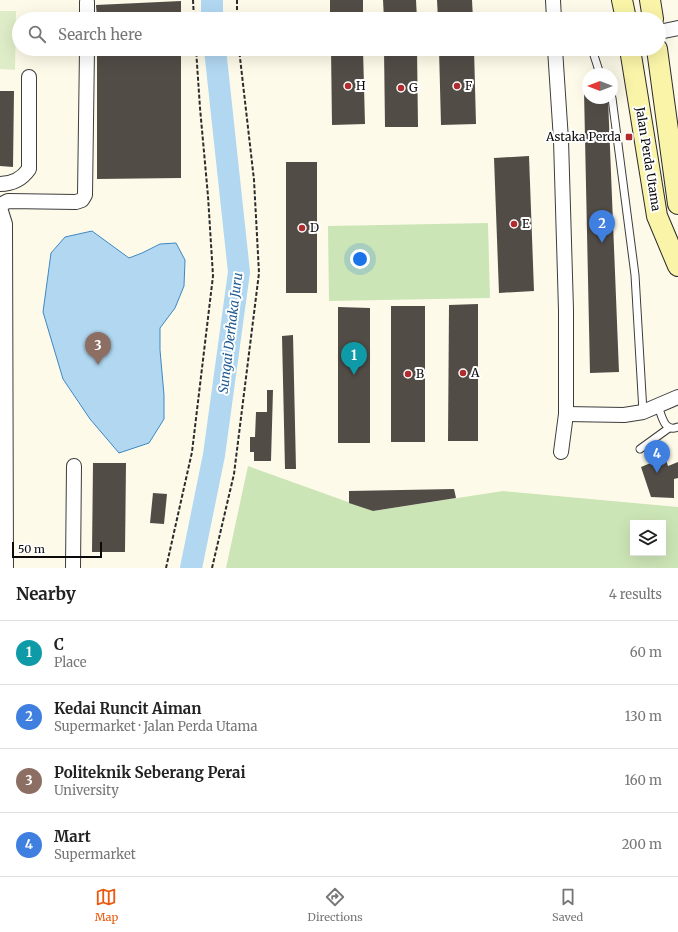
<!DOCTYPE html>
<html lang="en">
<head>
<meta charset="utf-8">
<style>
  body { margin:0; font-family:Merriweather,serif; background:#f2f2f2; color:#222 }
  .controls { position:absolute; right:12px; bottom:12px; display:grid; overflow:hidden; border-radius:0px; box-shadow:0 4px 16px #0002 }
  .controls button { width:36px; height:36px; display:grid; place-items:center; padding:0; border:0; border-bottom:1px solid #e0e0e0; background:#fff; color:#222; font:20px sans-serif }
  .compass { position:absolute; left:582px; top:68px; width:36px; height:36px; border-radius:50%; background:#fff; box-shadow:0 4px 16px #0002; rotate:270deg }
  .scale { position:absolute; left:12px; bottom:10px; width:90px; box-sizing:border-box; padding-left:4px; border:2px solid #0a0a0a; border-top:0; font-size:11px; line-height:14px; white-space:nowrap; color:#0a0a0a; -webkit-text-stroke:3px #fff; paint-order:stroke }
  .you { position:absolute; left:360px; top:259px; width:14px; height:14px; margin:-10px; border:3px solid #fff; border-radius:50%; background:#1a73e8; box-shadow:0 0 0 6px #1a73e833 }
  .badge { display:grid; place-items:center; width:26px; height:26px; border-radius:50%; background:#ea580c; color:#fff; font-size:13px; font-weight:700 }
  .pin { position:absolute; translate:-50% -33px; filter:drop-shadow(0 1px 2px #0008) }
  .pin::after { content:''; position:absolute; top:21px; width:14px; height:12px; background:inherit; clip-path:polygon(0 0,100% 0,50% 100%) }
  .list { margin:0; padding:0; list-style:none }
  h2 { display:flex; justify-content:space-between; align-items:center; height:52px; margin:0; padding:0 16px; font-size:17px }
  h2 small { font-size:13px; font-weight:400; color:#767676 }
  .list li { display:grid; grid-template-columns:26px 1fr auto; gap:12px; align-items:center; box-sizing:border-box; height:64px; padding:0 16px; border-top:1px solid #e0e0e0 }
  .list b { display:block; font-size:15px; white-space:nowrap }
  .list p { margin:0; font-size:13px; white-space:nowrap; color:#767676 }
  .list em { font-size:13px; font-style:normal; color:#767676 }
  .icon { flex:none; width:22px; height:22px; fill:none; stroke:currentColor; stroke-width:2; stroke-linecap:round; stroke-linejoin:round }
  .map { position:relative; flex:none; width:678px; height:568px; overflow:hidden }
  .search { position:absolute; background:#fff; box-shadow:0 4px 16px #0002; left:12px; right:12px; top:12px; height:44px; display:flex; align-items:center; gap:10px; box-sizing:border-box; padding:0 14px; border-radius:22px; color:#767676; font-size:15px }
  .sheet { height:308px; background:#fff }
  nav { display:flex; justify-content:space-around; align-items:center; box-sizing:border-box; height:56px; border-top:1px solid #e0e0e0; background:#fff; font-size:11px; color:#767676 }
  nav a { display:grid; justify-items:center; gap:2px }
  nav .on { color:#ea580c }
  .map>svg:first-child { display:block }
  .green { fill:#cce5b6; fill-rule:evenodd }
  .pitch { fill:#deedc7 }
  .water { fill:#b1d7f1; stroke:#3d89c3 }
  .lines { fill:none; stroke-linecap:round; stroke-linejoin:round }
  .river { stroke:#b1d7f1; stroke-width:22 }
  .building { fill:#524c47 }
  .lane-casing { stroke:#3d3d3d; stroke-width:9 }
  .street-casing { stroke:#3d3d3d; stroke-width:16 }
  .secondary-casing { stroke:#2c2c2c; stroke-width:22 }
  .path { stroke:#2c2c2c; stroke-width:2; stroke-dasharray:4 2; stroke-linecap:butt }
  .lane { stroke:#fff; stroke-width:7 }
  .street { stroke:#fff; stroke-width:14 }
  .secondary { stroke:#faf4a8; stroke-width:20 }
  .poi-dot { fill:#b02c2e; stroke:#fff; stroke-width:1.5 }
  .labels { text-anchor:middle; stroke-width:4; stroke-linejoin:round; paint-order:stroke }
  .poi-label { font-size:12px; fill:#0a0a0a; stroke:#fff; text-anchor:start }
  .street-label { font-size:12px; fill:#0a0a0a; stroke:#fff }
  .water-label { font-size:13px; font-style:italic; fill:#1d5b92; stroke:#fff }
</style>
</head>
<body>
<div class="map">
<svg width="678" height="568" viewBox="0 0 678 568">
  <rect width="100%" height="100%" fill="#fefae9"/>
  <g class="green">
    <path d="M488 223 490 298 329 301 328 226Z"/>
    <path d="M248 466 373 511 503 491 678 507V568H226ZM633 523H663V553H633Z"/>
  </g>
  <path class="pitch" d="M0 11H16L15 70 0 69Z"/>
  <path class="water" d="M92 231 129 258 142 253 160 244 176 243 185 260 184 286 175 308 160 328V350L164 395V419L149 443 119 453 90 419 63 379 43 312 51 253 65 237Z"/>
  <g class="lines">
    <g class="river">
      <path d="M212 0V19"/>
      <path d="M191 568 214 455 239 272 215 49"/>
    </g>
  </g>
  <g class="building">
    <rect x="330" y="0" width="33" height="19"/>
    <path d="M383 0H416L417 19H384Z"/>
    <path d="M437 0H472L473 19H438Z"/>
    <path d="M181 1V19H97L96 5Z"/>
    <path d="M97 49H181V178L97 179Z"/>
    <path d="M331 49H363L365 124 332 125Z"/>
    <path d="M384 49H417L418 127H385Z"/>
    <path d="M439 49H474L476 124 441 125Z"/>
    <path d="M0 91H14L13 167 0 166Z"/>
    <path d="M584 91H588V98H608L619 372 590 373Z"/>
    <path d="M529 156 534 291 499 293 494 158Z"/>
    <rect x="286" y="162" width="31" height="131"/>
    <path d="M478 304V441H448L449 305Z"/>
    <rect x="391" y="306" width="34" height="136"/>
    <path d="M338 307 370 308V443H338Z"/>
    <path d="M293 335 296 469H285L282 336Z"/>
    <path d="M267 390H273L271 461H254V452H250V437H255L256 412H267Z"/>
    <path d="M665 457 668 466 678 462V478L674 479V498L651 497 641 467Z"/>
    <path d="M93 463H126L125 552H92Z"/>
    <path d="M454 489 456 498 373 511 349 503V491Z"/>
    <path d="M153 493 167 494 164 524 150 523Z"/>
  </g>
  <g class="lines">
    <g class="lane-casing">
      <g id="lane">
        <path d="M592 49 600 74"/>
        <path d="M612 98 635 275 643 412"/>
        <path d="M658 406C662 416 664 433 678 427"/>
        <path d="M640 449 669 428"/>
      </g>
    </g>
    <g class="street-casing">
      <g id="street">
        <path d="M553 0 554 19"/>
        <path d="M87 19V2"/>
        <path d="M659 32 678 28"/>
        <path d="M555 49 561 140 566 310V414L561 452"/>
        <path d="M0 184C13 184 22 179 29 169V77"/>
        <path d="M0 205 8 201 76 202 82 200 85 195 87 49"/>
        <path d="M0 208 5 224 6 568"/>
        <path d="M566 414 624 415 643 412 678 397"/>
        <path d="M73 568 74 466"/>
      </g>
    </g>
    <g class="secondary-casing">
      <g id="secondary">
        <path d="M622 0 626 19"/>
        <path d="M650 0 653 19"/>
        <path d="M630 49 657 216 678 266"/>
        <path d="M657 49 678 204"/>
      </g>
    </g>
    <g class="path">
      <path d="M193 0 194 19"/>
      <path d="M237 0V19"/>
      <path d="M166 568 192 452 213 276 208 196 200 108 196 49"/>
      <path d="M212 568 234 474 259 273 254 180 239 49"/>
    </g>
    <use href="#lane" class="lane"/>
    <use href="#street" class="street"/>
    <use href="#secondary" class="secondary"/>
  </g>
  <g class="poi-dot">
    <circle cx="348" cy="86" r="4"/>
    <circle cx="457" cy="86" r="4"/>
    <circle cx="401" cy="88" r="4"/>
    <rect x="625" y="133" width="8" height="8" rx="2"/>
    <circle cx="514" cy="224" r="4"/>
    <circle cx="302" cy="228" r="4"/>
    <circle cx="463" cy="373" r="4"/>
    <circle cx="408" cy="374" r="4"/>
  </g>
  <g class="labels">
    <g class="poi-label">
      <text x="356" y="90">H</text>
      <text x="465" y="90">F</text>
      <text x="409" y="92">G</text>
      <text x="621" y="141" text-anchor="end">Astaka Perda</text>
      <text x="522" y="228">E</text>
      <text x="310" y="232">D</text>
      <text x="471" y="377">A</text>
      <text x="416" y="378">B</text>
    </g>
    <g class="street-label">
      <text transform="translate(648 159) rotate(81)" y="4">Jalan Perda Utama</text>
    </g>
    <g class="water-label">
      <text transform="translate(230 333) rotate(-83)" y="5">Sungai Derhaka Juru</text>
    </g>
  </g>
</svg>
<div class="controls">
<button><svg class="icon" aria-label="layers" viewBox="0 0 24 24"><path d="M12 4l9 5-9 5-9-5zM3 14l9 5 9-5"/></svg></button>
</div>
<svg class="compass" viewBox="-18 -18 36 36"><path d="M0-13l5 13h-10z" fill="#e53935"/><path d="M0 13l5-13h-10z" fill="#767676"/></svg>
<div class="scale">50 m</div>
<div class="you"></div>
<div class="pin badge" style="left:354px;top:375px;background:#0f9aa8">1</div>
<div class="pin badge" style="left:602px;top:243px;background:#3f7fe0">2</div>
<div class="pin badge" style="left:98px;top:365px;background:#8d6e63">3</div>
<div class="pin badge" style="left:657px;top:473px;background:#3f7fe0">4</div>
<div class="search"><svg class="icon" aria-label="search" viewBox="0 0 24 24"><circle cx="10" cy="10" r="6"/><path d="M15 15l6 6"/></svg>Search here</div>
</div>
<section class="sheet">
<h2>Nearby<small>4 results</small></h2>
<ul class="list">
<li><span class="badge" style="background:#0f9aa8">1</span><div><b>C</b><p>Place</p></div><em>60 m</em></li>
<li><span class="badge" style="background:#3f7fe0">2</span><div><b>Kedai Runcit Aiman</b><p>Supermarket · Jalan Perda Utama</p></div><em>130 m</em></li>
<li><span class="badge" style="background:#8d6e63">3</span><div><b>Politeknik Seberang Perai</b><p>University</p></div><em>160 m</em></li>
<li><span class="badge" style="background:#3f7fe0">4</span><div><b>Mart</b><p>Supermarket</p></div><em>200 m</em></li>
</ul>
</section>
<nav>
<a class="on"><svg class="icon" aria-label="map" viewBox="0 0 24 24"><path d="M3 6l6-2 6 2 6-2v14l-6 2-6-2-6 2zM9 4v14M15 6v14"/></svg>Map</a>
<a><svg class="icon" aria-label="directions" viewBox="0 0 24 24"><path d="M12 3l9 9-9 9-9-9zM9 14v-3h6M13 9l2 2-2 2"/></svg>Directions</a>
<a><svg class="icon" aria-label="saved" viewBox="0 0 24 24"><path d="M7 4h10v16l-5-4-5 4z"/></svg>Saved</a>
</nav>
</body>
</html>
